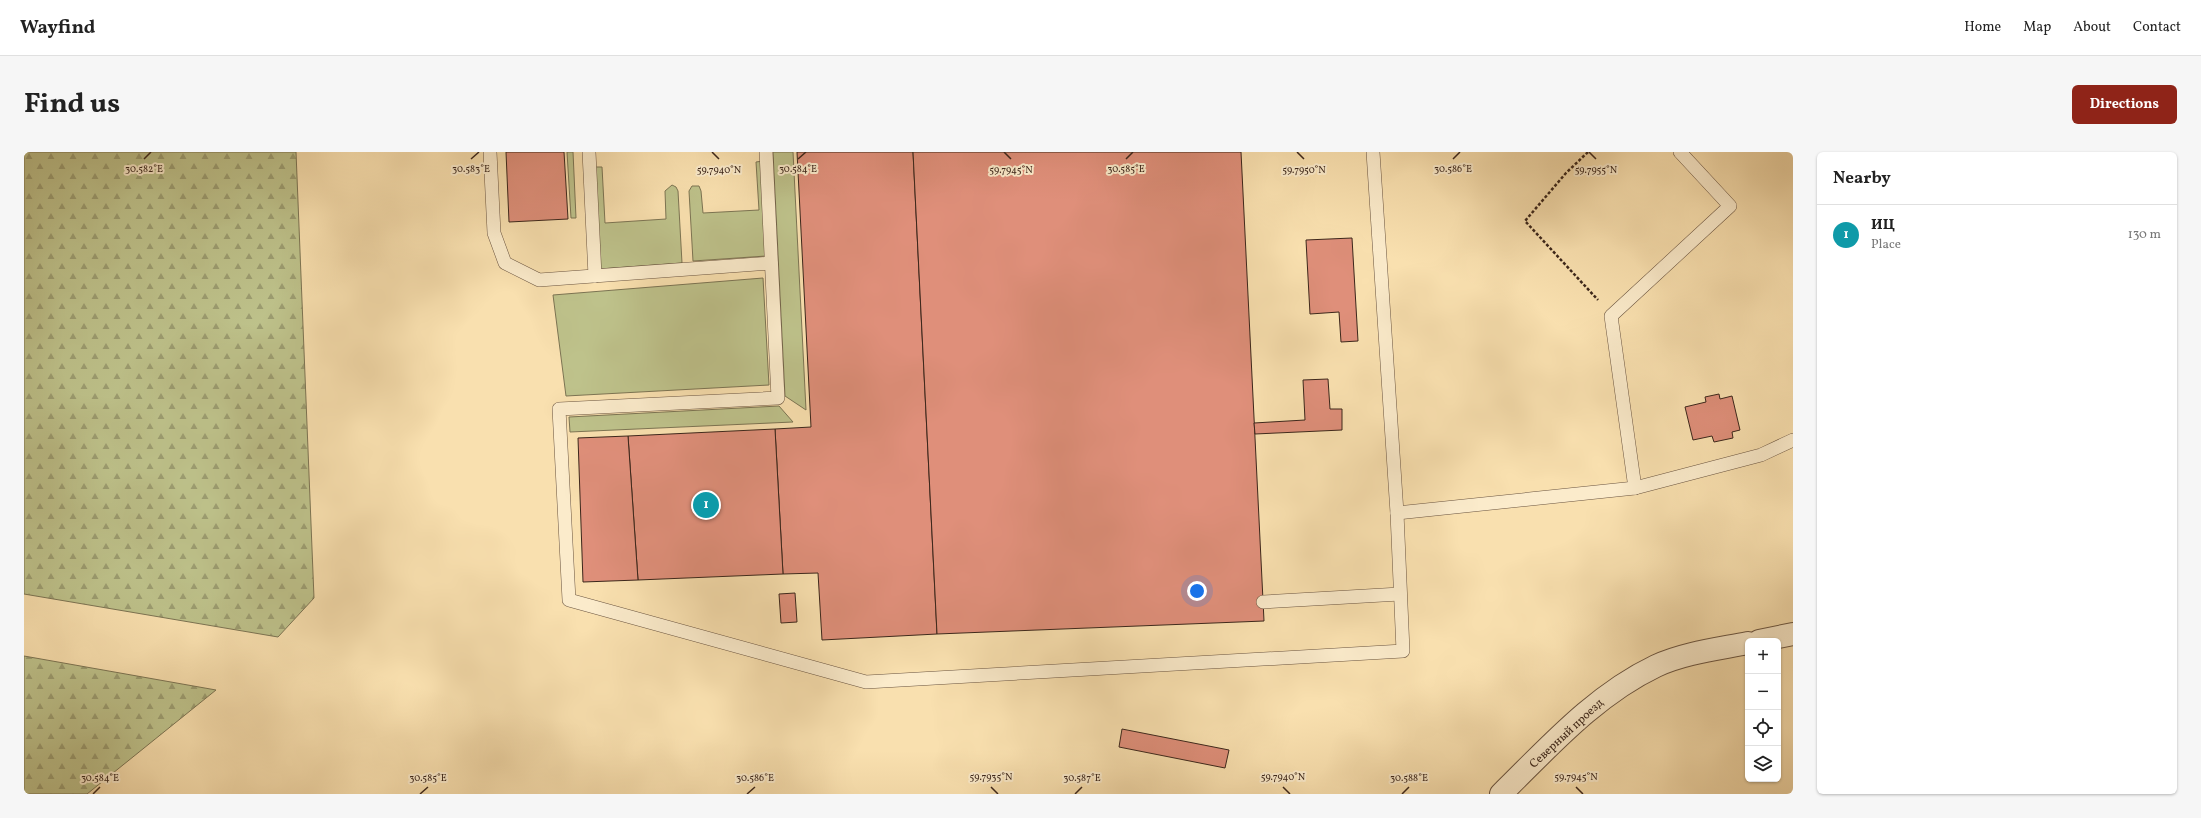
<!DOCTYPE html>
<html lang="en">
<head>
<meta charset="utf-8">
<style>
  body { margin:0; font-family:Vollkorn,serif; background:#f6f6f6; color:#222 }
  .controls { position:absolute; right:12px; bottom:12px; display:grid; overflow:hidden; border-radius:6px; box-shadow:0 1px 3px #0004 }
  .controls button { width:36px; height:36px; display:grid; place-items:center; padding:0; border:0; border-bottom:1px solid #e0e0e0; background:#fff; color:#222; font:20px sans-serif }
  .you { position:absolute; left:1173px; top:439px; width:14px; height:14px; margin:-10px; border:3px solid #fff; border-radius:50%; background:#1a73e8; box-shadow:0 0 0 6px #1a73e833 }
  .badge { display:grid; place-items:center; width:26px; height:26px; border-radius:50%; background:#8f2418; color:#fff; font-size:13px; font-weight:700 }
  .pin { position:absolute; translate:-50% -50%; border:2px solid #fff; box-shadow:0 1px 4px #0006 }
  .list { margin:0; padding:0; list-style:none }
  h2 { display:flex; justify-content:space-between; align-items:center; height:52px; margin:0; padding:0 16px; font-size:17px }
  h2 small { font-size:13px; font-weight:400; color:#767676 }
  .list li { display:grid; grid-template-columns:26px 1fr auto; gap:12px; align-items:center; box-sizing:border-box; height:60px; padding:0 16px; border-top:1px solid #e0e0e0 }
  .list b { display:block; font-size:15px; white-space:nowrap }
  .list p { margin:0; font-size:13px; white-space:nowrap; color:#767676 }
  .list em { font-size:13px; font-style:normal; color:#767676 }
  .icon { flex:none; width:22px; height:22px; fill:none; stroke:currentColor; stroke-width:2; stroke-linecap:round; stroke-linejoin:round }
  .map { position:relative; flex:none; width:1769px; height:642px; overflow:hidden; border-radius:6px }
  header { display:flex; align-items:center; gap:24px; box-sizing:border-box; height:56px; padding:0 20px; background:#fff; border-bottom:1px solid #e0e0e0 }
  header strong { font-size:19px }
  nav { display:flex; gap:22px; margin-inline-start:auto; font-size:14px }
  .intro { display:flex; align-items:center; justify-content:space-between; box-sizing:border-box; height:96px; padding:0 24px }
  h1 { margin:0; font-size:28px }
  .button { padding:10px 18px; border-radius:6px; background:#8f2418; color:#fff; font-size:14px; font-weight:700 }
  main { display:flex; gap:24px; padding:0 24px }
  aside { flex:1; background:#fff; border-radius:6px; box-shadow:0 1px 3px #0004 }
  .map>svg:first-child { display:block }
  .green { fill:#bec28b; stroke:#7c7453 }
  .forest { fill:url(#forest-firs); stroke:#7c7453 }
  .building { fill:#df8f7a; stroke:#3b261b }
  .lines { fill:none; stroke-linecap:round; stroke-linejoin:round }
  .lane-casing { stroke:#6a5440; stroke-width:14 }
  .street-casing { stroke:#6a5440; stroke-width:24 }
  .path { stroke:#3b261b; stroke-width:2.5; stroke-dasharray:3 2; stroke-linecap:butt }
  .lane { stroke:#fbebcb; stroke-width:13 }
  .street { stroke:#fbebcb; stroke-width:22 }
  .ticks { fill:none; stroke:#3b261b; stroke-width:1.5 }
  .labels { text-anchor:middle; stroke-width:4; stroke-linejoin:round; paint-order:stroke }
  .street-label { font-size:12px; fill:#3b261b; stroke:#fbebcb }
  .ticks-label { font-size:10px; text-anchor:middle; fill:#3b261b; stroke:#fbebcb; stroke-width:4; stroke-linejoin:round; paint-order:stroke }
</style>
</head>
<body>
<header>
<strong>Wayfind</strong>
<nav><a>Home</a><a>Map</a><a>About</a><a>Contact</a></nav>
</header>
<div class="intro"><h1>Find us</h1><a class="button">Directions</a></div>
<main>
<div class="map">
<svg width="1769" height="642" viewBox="0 0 1769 642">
  <defs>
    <pattern id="forest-firs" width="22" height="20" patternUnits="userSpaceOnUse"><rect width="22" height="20" fill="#bec28b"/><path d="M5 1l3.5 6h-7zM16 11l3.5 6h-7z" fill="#9c9d71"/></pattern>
  </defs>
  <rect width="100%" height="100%" fill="#f9e0af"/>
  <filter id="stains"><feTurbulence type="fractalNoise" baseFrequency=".005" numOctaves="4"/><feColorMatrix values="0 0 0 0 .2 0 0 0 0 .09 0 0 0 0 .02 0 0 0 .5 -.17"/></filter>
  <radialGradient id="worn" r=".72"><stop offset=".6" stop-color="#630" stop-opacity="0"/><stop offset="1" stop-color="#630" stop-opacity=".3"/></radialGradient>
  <g class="green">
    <path d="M543 0H549L552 66H547Z"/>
    <path d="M749 0H769L782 258 761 244Z"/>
    <path d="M739 9 742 104 669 109 665 39 668 34H675L677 39 679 61 735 58 732 10Z"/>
    <path d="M569 15H578L581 71 642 67 641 39 648 33 652 35 654 39 658 111 575 117Z"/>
    <path d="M739 126 745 233 542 244 529 143Z"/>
    <path d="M755 254 769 270 546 280 545 265Z"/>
  </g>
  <g class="forest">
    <path d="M0 0H272L290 446 254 485 0 442Z"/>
    <path d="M0 504 192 538 63 642H0Z"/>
  </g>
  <g class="building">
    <path d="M482 0H540L544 67 485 70Z"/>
    <path d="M773 0H889L913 482 798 488 794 421 759 422 751 277 787 275Z"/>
    <path d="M889 0H1217L1240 469 913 482Z"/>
    <path d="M1328 86 1334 189 1317 190 1315 160 1286 162 1282 88Z"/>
    <path d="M1304 227 1306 257H1318V278L1231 282 1230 271 1281 268 1279 228Z"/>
    <path d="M1695 242 1696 247 1708 244 1716 278 1708 280 1709 286 1690 290 1688 284 1669 288 1661 255 1682 250 1681 245Z"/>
    <path d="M751 277 759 422 614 428 604 284Z"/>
    <path d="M604 284 614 428 559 430 554 286Z"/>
    <path d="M771 441 773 470 757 471 755 442Z"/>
    <path d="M1098 577 1205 598 1201 616 1095 595Z"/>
  </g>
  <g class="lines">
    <g class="lane-casing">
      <g id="lane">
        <path d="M466 0 470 81 481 111 515 128 747 111"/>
        <path d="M565 0 571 124"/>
        <path d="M742 0 754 246 535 257 545 448 842 530 1379 499 1373 361 1349 0"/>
        <path d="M1611 336 1587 164 1706 54 1656 0"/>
        <path d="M1373 361 1611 336 1737 303 1769 288"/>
        <path d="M1239 450 1376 442"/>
      </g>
    </g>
    <g class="street-casing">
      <g id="street">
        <path d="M1735 489 1769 482"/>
        <path d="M1477 642C1525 595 1571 543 1632 514 1660 501 1694 497 1724 491"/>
      </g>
    </g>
    <path class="path" d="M1564 0 1542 21 1501 69 1574 148"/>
    <use href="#lane" class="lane"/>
    <use href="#street" class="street"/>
  </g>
  <path class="ticks" d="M688 0 695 7M980 0 987 7M1273 0 1280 7M1565 0 1572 7M120 7 127 0M447 7 455 0M774 7 782 0M1102 7 1109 0M1429 7 1436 0M967 635 974 642M1259 635 1266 642M1552 635 1559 642M69 642 76 635M396 642 404 635M723 642 731 635M1051 642 1058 635M1378 642 1385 635"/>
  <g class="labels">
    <g class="street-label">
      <text transform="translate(1542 581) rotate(-43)" y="4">Северный проезд</text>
    </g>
  </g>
  <g class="ticks-label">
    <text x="1429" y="20">30.586°E</text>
    <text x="120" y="20">30.582°E</text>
    <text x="447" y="20">30.583°E</text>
    <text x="774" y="20">30.584°E</text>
    <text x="1102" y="20">30.585°E</text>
    <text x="695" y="21">59.7940°N</text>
    <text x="987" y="21">59.7945°N</text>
    <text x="1280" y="21">59.7950°N</text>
    <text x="1572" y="21">59.7955°N</text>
    <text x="967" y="628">59.7935°N</text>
    <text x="1259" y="628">59.7940°N</text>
    <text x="1552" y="628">59.7945°N</text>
    <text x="76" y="629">30.584°E</text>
    <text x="404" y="629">30.585°E</text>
    <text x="731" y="629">30.586°E</text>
    <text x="1058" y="629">30.587°E</text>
    <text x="1385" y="629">30.588°E</text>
  </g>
  <rect width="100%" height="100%" filter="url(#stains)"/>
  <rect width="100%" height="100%" fill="url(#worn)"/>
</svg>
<div class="controls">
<button>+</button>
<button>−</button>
<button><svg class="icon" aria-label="locate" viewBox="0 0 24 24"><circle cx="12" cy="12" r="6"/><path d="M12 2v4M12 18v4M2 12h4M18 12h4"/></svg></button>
<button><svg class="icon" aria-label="layers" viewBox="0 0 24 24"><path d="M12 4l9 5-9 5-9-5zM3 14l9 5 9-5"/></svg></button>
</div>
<div class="you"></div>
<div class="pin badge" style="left:682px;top:353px;background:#0f9aa8">1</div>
</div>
<aside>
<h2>Nearby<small></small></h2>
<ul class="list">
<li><span class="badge" style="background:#0f9aa8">1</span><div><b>ИЦ</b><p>Place</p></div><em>130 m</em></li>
</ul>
</aside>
</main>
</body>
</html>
